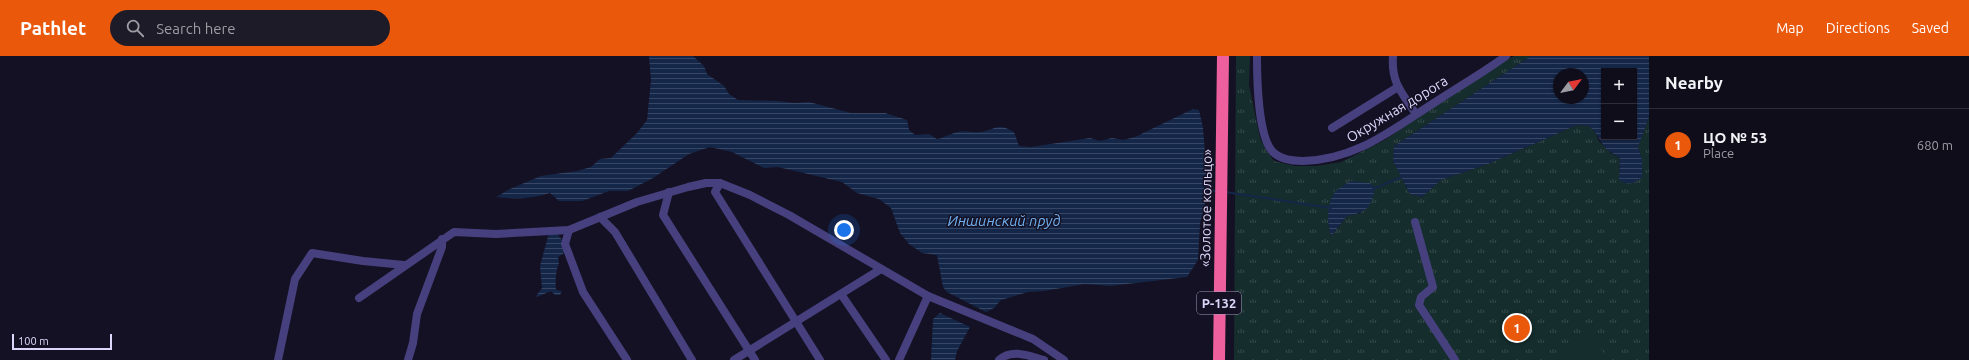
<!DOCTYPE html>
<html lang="en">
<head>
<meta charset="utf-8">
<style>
  body { margin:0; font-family:Ubuntu,sans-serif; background:#1e1b28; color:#f1f3f6 }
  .controls { position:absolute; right:12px; top:12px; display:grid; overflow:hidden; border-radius:0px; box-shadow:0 1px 3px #0004 }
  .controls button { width:36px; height:36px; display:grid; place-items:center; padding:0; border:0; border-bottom:1px solid #302d3a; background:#100d1b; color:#f1f3f6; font:20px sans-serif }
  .compass { position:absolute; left:1553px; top:12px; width:36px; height:36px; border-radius:50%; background:#100d1b; box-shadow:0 1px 3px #0004; rotate:58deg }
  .scale { position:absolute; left:12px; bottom:10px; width:100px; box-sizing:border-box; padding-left:4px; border:2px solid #ddd8fb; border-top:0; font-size:11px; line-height:14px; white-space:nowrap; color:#ddd8fb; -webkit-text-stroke:3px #151124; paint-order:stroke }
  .you { position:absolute; left:844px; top:174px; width:14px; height:14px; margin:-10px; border:3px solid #fff; border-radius:50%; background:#1a73e8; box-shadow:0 0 0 6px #1a73e833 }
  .badge { display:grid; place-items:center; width:26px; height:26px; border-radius:50%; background:#ea580c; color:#fff; font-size:13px; font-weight:700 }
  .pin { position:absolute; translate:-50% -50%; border:2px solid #fff; box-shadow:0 1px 4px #0006 }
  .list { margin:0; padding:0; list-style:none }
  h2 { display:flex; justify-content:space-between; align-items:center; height:52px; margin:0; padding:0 16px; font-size:17px }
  h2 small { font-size:13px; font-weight:400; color:#9c9ca3 }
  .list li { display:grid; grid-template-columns:26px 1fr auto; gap:12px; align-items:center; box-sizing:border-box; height:72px; padding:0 16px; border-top:1px solid #302d3a }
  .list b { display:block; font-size:15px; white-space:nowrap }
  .list p { margin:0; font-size:13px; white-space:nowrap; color:#9c9ca3 }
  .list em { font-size:13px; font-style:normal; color:#9c9ca3 }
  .icon { flex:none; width:22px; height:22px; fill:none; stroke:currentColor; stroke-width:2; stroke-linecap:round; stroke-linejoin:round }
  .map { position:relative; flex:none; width:1649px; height:304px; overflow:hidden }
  header { display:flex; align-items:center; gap:24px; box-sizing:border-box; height:56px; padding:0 20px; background:#ea580c; color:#fff }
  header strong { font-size:19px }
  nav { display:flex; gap:22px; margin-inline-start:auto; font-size:14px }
  .search { width:280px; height:36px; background:#1e1b28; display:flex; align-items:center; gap:10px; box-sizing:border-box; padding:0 14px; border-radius:22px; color:#9c9ca3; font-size:15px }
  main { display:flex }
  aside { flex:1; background:#100d1b }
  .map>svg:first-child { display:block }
  .grass { fill:url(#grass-tufts); fill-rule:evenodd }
  .park { fill:#152d2d }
  .water { fill:url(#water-rules); fill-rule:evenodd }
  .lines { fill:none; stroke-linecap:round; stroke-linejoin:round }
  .stream { stroke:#152749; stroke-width:2 }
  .minor { stroke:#46417e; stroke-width:8 }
  .highway { stroke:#ee5f9e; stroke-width:12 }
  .labels { text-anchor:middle; stroke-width:3; stroke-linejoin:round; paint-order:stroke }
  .shield { fill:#151124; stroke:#a19cba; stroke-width:1 }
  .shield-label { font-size:13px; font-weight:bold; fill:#ddd8fb }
  .street-label { font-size:14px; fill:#ddd8fb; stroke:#151124 }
  .water-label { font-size:15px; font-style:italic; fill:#70b0f0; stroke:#151124 }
</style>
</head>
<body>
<header>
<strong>Pathlet</strong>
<div class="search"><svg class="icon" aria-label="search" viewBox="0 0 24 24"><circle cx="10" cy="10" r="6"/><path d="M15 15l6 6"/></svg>Search here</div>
<nav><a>Map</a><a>Directions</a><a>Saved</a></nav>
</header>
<main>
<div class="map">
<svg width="1649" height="304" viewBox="0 0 1649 304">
  <defs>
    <pattern id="grass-tufts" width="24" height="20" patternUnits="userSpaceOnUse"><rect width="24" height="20" fill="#152d2d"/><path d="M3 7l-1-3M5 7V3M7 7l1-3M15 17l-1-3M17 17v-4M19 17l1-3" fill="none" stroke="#374b4c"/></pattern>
    <pattern id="water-rules" width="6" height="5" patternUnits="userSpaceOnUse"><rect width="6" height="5" fill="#152749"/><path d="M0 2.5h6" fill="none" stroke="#374664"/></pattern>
  </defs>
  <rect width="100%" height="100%" fill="#151124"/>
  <path class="grass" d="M1236 0H1250L1249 29 1260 82 1266 94 1274 105 1295 110H1316L1341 106 1385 84 1462 31 1514 0H1531L1394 90 1393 105 1410 138 1422 141 1441 124 1488 108 1577 69 1589 70 1594 75 1599 85 1611 97 1620 102 1619 117 1642 121V104L1638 91 1649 61V304H1234ZM1335 135 1361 157 1347 160 1331 180C1326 163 1329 151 1335 135Z"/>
  <path class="park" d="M1592 280 1605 299 1597 304H1558Z"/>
  <g class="water">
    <path d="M649 0H693L704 10 707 18 724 30 729 38 738 44 778 45 794 47 809 46 851 57H885L907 64 909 74 915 79 929 78 937 83C944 82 951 77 958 76 965 74 973 77 981 76 996 74 996 66 1014 76L1019 90 1031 91 1090 82 1100 85 1112 82 1123 84 1135 81 1193 53 1199 54 1203 72 1208 134 1200 168 1198 204 1187 221 1110 230 1085 228 1044 235 1028 236 1001 244 994 252 986 256 947 236 943 231 937 199 922 197 909 188 900 177 891 152 879 143 857 137 842 126 778 111 764 112 732 96 710 91 689 98 653 122 628 135H609L582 145H559L550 137C531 143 516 143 496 141L510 133 541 120 577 115 591 111 600 103 611 102 637 77 647 64 651 24Z"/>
    <path d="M1531 0H1649V61L1638 91 1642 104V121C1634 128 1629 130 1619 124L1620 102 1606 93 1594 75 1589 70 1577 69 1488 108 1441 124 1422 141 1410 138 1393 105 1394 90ZM1604 15H1634V81H1604ZM1559 18H1583V42H1559Z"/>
    <path d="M1351 125 1370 127 1375 132C1371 152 1367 156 1347 160L1331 180C1327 166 1326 149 1335 136 1338 132 1346 128 1351 125Z"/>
    <path d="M549 177H557L564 187V197L558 201 559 207C556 213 555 226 556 234L562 235 560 239H555L551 235 537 241 536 240 542 232 540 210Z"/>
    <path d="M940 257 970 271 957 295 955 304H931L933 263Z"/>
  </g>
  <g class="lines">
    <g class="stream">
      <path d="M1373 133 1402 121"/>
      <path d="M1208 134 1216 135"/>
      <path d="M1225 136 1331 152"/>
    </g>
    <g class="minor">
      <path d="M1257 0C1257 22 1258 79 1272 95 1279 103 1293 105 1303 105 1357 104 1394 72 1437 45 1460 30 1484 16 1506 0"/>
      <path d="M1393 0C1391 27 1402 37 1416 58"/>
      <path d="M1332 72 1398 31"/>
      <path d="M720 127 715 136 820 304"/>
      <path d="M669 136 663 159 755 304"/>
      <path d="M600 161 615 176 692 304"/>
      <path d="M1415 166 1433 231 1421 241 1419 249 1455 304"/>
      <path d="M569 174 565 188 583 236 627 304"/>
      <path d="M841 238 886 304"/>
      <path d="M359 242 454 176 496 178 569 174 637 146 688 131 706 127H720L750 139 789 159 928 240 1033 283 1064 304"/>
      <path d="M278 304 295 223 312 197 363 205 404 209"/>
      <path d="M408 304 413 287 417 258 442 191V183"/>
      <path d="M734 304 881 213"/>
      <path d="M899 304 928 240"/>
      <path d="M999 304C1012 292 1029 300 1044 304"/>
    </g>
    <path class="highway" d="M1219 304 1223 0"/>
  </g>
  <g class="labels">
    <rect class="shield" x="1197" y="236" width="44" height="22" rx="3"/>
    <g class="shield-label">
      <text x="1219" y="252">Р-132</text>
    </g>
    <g class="street-label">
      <text transform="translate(1397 53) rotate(-31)" y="5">Окружная дорога</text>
      <text transform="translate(1206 152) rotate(-89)" y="5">«Золотое кольцо»</text>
    </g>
    <g class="water-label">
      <text x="1004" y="170">Иншинский пруд</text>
    </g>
  </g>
</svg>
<div class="controls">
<button>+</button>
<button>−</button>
</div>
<svg class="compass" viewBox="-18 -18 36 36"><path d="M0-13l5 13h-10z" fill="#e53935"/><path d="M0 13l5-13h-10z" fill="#9c9ca3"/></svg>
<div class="scale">100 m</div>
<div class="you"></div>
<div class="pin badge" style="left:1517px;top:272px">1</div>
</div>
<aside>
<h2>Nearby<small></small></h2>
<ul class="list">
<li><span class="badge">1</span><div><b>ЦО № 53</b><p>Place</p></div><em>680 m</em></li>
</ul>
</aside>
</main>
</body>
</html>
